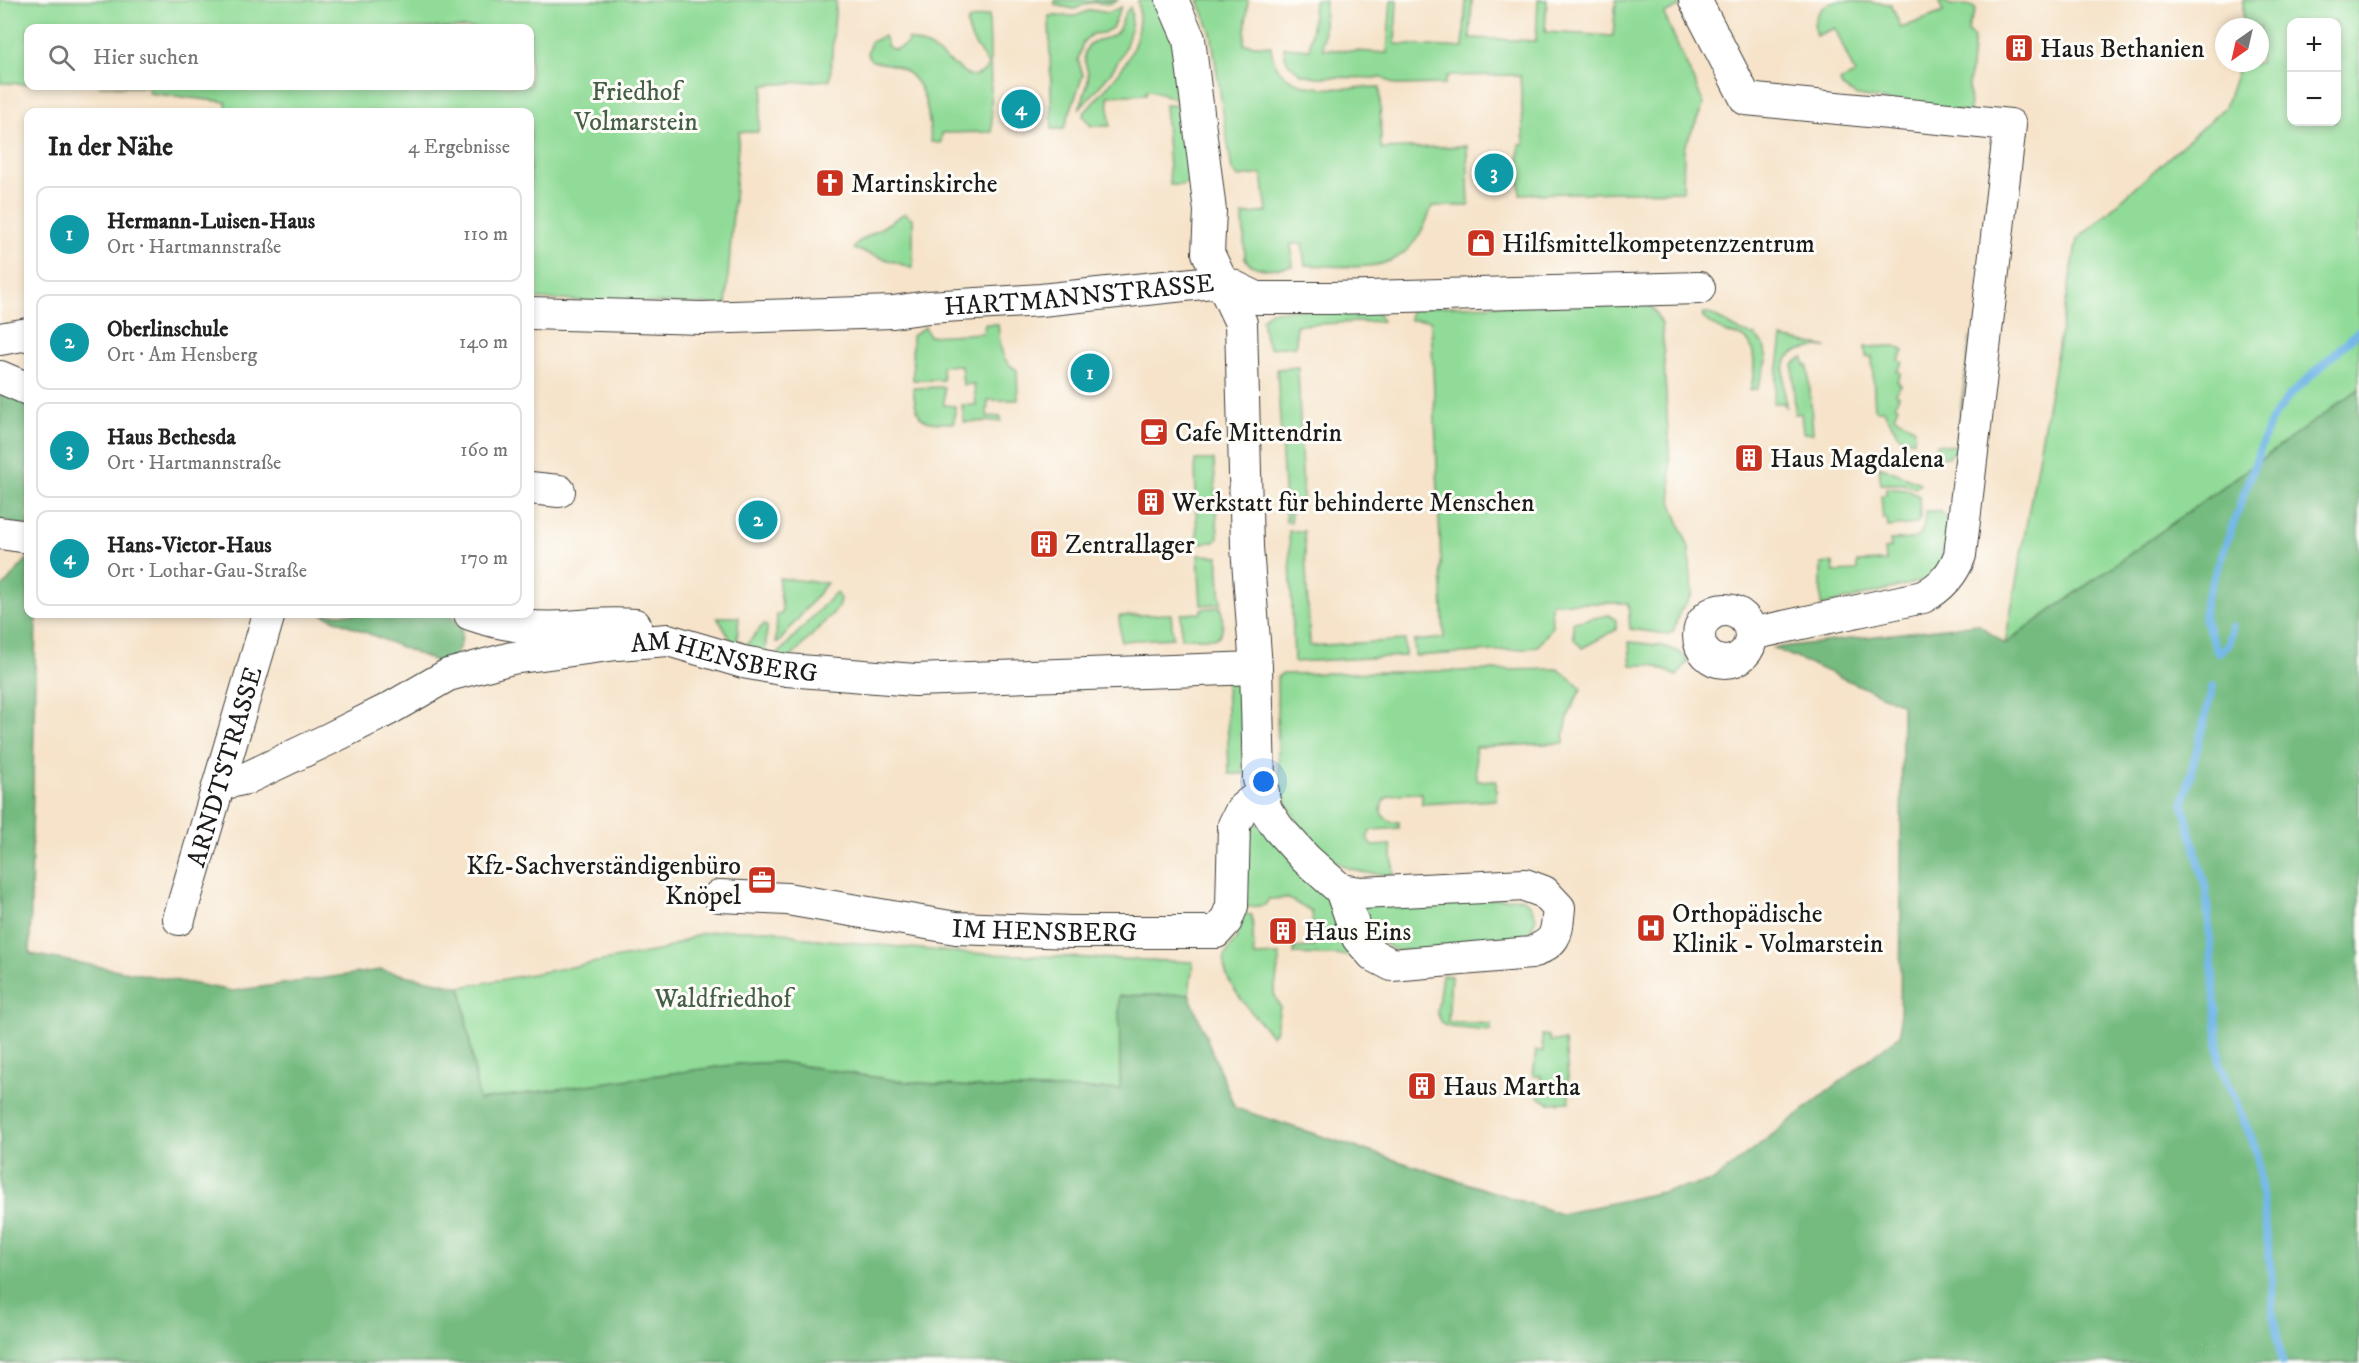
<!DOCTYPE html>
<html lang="de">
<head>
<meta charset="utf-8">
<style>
  body { margin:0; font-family:"IM FELL DW Pica",serif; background:#f2f2f2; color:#222 }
  .controls { position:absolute; right:18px; top:18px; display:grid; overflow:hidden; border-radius:12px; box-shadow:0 3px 9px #0003 }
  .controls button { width:54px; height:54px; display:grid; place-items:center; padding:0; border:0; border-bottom:2px solid #e0e0e0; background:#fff; color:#222; font:30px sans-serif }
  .compass { position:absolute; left:2215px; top:18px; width:54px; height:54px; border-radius:50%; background:#fff; box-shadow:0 3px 9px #0003; rotate:214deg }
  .you { position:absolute; left:1264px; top:782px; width:21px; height:21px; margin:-15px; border:4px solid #fff; border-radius:50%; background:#1a73e8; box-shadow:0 0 0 9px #1a73e833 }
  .badge { display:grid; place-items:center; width:39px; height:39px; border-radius:50%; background:#7c3aed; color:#fff; font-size:20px; font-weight:700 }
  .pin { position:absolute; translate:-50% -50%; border:3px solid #fff; box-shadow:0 2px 6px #0006 }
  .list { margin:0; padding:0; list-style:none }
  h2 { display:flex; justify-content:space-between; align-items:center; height:78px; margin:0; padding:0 24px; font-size:26px }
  h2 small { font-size:20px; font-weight:400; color:#767676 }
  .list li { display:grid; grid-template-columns:39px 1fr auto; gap:18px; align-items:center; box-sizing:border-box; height:96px; margin:0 12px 12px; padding:0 12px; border:2px solid #e0e0e0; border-radius:12px }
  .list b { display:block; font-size:22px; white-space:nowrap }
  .list p { margin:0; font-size:20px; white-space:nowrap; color:#767676 }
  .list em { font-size:20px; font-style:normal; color:#767676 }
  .icon { flex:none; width:33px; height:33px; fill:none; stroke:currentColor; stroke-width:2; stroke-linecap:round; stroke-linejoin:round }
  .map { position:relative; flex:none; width:2359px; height:1363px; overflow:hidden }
  .search { position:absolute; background:#fff; box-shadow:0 3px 9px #0003; left:24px; top:24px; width:510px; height:66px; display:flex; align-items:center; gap:15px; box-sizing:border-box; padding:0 21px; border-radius:12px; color:#767676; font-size:22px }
  .panel { position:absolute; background:#fff; box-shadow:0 3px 9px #0003; left:24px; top:108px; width:510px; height:510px; border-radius:12px }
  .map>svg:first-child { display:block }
  .green { fill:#90db97; stroke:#567c5a; stroke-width:1.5; fill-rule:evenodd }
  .forest { fill:#74bb80; stroke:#486c4e; stroke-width:1.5 }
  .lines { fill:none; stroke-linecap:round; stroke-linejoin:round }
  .stream { stroke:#6fb6e7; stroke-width:8 }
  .street-casing { stroke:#3d3a36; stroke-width:34 }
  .street { stroke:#fff; stroke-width:32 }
  .labels { text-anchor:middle; stroke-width:6; stroke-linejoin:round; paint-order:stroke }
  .poi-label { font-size:26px; fill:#1c1c1c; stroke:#fdfcf7; text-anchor:start }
  .park-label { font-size:26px; fill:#455f47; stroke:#fdfcf7 }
  .street-label { font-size:26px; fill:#1c1c1c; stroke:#fdfcf7 }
</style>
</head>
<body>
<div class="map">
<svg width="2359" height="1363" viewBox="0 0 2359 1363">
  <rect width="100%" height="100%" fill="#fdfcf7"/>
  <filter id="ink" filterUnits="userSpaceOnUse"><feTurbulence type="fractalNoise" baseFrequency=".0167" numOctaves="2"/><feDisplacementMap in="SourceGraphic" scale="12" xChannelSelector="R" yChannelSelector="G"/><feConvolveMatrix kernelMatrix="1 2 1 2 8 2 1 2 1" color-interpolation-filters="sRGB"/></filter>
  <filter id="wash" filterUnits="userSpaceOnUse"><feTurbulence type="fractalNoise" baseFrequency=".008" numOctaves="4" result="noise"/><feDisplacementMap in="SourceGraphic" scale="24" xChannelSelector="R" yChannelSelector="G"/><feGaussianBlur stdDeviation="1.35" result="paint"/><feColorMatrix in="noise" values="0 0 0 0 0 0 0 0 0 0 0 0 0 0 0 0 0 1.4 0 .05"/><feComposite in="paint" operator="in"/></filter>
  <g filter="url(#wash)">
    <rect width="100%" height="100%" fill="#f6e3c9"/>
    <g class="green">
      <path d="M0 0H836L830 80 764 85 758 132H739L726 305 530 299V112H226V102L149 93V87L98 86H530V28H28V84L0 83Z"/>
      <path d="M1055 0H1118C1108 8 1099 0 1088 3 1084 4 1079 8 1074 9L1055 5Z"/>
      <path d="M1138 0H1156C1175 31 1178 67 1184 102 1170 100 1164 91 1147 90L1146 94 1108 96 1110 126H1091L1083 116 1085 112C1116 76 1145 53 1138 0Z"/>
      <path d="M1198 0H1248L1244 44 1271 46C1274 100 1343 87 1380 87L1381 149 1467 146 1469 206H1432C1409 278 1368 267 1305 265L1302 243 1291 244 1293 266C1276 268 1256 274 1245 259L1243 215 1267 212 1262 174 1238 177 1232 171 1211 33Z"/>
      <path d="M1314 0H1325L1323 49 1387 53 1391 0H1397L1395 44 1463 48 1466 0H1472L1470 38 1536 41 1538 0H1547L1545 32 1613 36 1616 0H1677L1681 6 1664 14 1704 104 1684 148 1683 191 1520 194 1519 144H1524L1520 75 1447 76 1445 84 1397 85 1382 78 1317 77 1301 74 1288 63 1285 56 1284 47 1310 49Z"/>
      <path d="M1839 0 1891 4 1901 28 1943 12 1938 0C1945 0 1945 4 1952 5 1961 7 1967 2 1976 9L1969 25 1968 32 1974 38 1969 86 1970 113 1857 96 1842 87 1840 81 1855 74 1835 28 1816 36C1810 17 1820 5 1839 0Z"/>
      <path d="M2243 0H2359V389L2005 644 2077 240 2225 107 2240 63H2260V27H2243ZM2292 22H2336V122H2292Z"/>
      <path d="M1121 7 1112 28 1103 33 1092 34 1083 42 1078 60 1083 75 1064 129H1052L1049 16H1075L1091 10 1108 13Z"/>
      <path d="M1130 7C1133 13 1131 19 1131 26 1126 61 1101 84 1079 110 1082 99 1090 85 1088 73 1086 63 1081 56 1088 46 1095 37 1110 41 1117 32 1123 24 1122 14 1130 7Z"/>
      <path d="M989 15 992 132 942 133 941 143 931 142C929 114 927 80 898 67 890 63 880 64 871 60L867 53 871 42 884 36 888 47 895 50 907 44 908 39 929 47 968 75 975 76 986 70 988 64 972 40 967 25 969 20Z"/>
      <path d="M1165 105 1185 106 1189 177V181L1183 185H1170Z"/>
      <path d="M905 213 913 219V268L854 249 857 243Z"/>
      <path d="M1644 302 1653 309 1662 324 1672 504 1689 548 1692 595 1680 611 1673 632 1667 634 1630 629 1628 603H1551L1552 627 1538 646 1525 649 1415 656 1414 641 1444 638 1431 320H1410V307Z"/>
      <path d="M1376 307 1382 321 1296 325V346L1270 348 1265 338 1262 320 1270 311Z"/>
      <path d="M1704 313H1709L1742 332 1755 336 1764 345 1767 361 1757 389 1750 391C1754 377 1758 351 1746 339 1741 335 1733 335 1728 333 1719 329 1710 324 1703 318Z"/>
      <path d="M985 324H998C1000 342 999 361 1017 370L1018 400H988L987 416 1001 417V421L964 422 962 405H976L974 384 963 385 961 365 942 366 943 380H913L912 336 925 327 929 336 983 333Z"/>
      <path d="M1970 337 1957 450 1948 457H1939L1935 452 1937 444 1956 446Z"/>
      <path d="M1782 338 1827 347C1775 348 1783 366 1786 408L1784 403H1773Z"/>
      <path d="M1895 346 1904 351 1899 360 1903 363 1897 371 1901 373 1897 381 1901 385 1895 393 1899 396 1895 404 1898 407 1894 416 1915 429 1914 441 1899 436 1883 410H1875L1872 357H1866L1865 347Z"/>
      <path d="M1801 358H1804L1805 366 1808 365 1813 433H1803L1801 413 1795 414 1793 365Z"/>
      <path d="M1298 367 1303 502H1290L1291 522H1286L1277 369Z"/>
      <path d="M944 387V405L955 406 954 423C921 423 917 423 913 388Z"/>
      <path d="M1195 460H1214L1218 538 1215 542 1197 543Z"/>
      <path d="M1879 466 1920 483 1915 488 1904 484H1881Z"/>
      <path d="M1886 488 1908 490 1919 496 1920 518 1916 524 1888 527 1887 518 1883 519 1881 495H1886Z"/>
      <path d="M1925 511H1939L1951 523 1947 555 1930 579 1821 606V564L1833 563 1834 572 1857 571V562L1886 561 1885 549 1891 548 1890 540C1916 539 1925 542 1925 511Z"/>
      <path d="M1289 531H1304L1310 646 1405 640V656L1294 662Z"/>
      <path d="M1198 555 1218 556 1221 604 1201 605Z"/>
      <path d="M779 578 827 583 779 642H776L777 615 782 614C783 601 778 591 779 578Z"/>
      <path d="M836 592 840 599 838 608 791 657C780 661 773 659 762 658 732 652 732 640 717 617H739L737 640 746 645 764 624 767 627 765 653 775 657Z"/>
      <path d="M1221 607C1222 618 1226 632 1216 638H1181V614L1201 613V609Z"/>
      <path d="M1171 614 1173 638 1121 641 1119 616Z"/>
      <path d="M1609 615 1616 620V630L1582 648 1574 639 1573 622Z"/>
      <path d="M1629 642C1647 644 1678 644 1688 661L1677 676 1653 665H1631Z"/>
      <path d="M1558 669 1582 688C1571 706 1565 721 1564 743L1475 747 1477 781 1496 780V800L1422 804V793C1405 794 1376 790 1382 815L1391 822H1399V828L1373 830 1370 831 1367 839 1373 846 1391 845 1394 875C1376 874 1360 874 1344 866 1314 851 1284 812 1280 778 1276 748 1278 715 1277 685V677L1282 674Z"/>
      <path d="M1226 678 1243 685 1244 774H1229Z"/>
      <path d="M1251 819 1260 825 1333 895 1357 956 1294 954V948L1314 947 1312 912 1287 898 1269 899 1265 905 1243 908 1244 829Z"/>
      <path d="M1522 898 1530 904 1536 917 1530 932 1521 941 1399 951C1372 943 1370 927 1361 904Z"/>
      <path d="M1242 914 1252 915 1254 956 1280 955 1274 993 1280 1007 1275 1033 1271 1035C1257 1018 1223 984 1224 961 1225 951 1233 945 1237 936 1241 929 1241 921 1242 914Z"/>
      <path d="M725 930H772L805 938 964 953 1193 962 1189 994 1119 996 1121 1089H998L898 1081 780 1062 739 1064 479 1100 461 987 663 950 699 934Z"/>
      <path d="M1442 975 1451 976 1448 1022 1491 1024 1490 1031 1449 1027 1442 1024 1437 1012Z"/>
      <path d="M1542 1035 1549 1036 1550 1041H1565L1570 1102 1549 1103 1538 1097 1541 1076H1533L1536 1051H1543Z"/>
    </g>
    <g class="forest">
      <path d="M0 387 28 402V526L0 521Z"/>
      <path d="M2359 389V1363H0V590L28 558V614H36L30 954 233 991 381 970 461 987 479 1100 739 1064 780 1062 898 1081 998 1089H1120L1119 996 1189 994 1235 1108 1561 1214 1713 1181 1900 1035 1902 704 1773 648 1978 624 2005 644Z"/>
      <path d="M321 614H445C470 625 463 644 451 663L435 661Z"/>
    </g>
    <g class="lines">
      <g class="stream">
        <path d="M2232 627 2229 644 2218 653 2204 618 2205 602 2270 422 2287 398 2359 331"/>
        <path d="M2213 686 2183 804 2206 889 2220 1064 2257 1152 2272 1280 2273 1314 2282 1363"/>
      </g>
    </g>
  </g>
  <g filter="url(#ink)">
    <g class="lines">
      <g class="street-casing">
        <g id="street">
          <path d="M1172 0 1189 39 1210 211 1208 253 1241 323 1247 547 1256 668 1259 779 1266 810 1278 828 1306 859 1341 890 1358 938 1373 955 1392 965 1531 953C1558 940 1556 936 1559 908L1544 892 1525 885 1361 893 1341 890"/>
          <path d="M1695 0 1746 99 2010 125 1960 555C1953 574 1942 587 1923 597L1751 634"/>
          <path id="s1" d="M530 313 702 318 893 312 928 307 1041 300 1222 281 1257 298H1332L1699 288"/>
          <path d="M0 339 28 334"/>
          <path d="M0 377 28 389"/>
          <path d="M530 488 559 491"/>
          <path d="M0 533 28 537"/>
          <circle cx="1725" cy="636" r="26"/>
          <path d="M470 614C501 625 533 629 566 627 590 625 611 623 635 625"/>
          <path id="s2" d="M221 784 247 778 331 738 389 709 448 675 512 658 617 644 668 640 743 662 787 670 915 680 1256 668"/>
          <path id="s3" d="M719 896 787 899 956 928 1071 932H1216L1226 921 1232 906 1234 825 1242 809 1263 792"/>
          <path id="s4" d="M179 919 269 614"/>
        </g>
      </g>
      <use href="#street" class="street"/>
    </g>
  </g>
  <defs>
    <g id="building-square" transform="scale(1.5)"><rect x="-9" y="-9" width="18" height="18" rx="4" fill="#c8321e" stroke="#fdfcf7"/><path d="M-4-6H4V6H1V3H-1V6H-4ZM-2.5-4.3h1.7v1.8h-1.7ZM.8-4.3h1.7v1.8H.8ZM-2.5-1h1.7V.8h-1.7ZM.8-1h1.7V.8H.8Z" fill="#fff"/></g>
    <g id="church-square" transform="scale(1.5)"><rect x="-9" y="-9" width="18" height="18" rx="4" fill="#c8321e" stroke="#fdfcf7"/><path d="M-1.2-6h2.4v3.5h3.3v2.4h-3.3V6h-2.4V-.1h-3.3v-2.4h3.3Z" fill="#fff"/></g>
    <g id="shop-square" transform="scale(1.5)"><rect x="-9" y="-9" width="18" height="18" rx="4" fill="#c8321e" stroke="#fdfcf7"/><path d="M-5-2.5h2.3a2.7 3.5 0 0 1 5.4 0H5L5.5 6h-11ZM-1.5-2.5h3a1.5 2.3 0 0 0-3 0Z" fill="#fff"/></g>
    <g id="cafe-square" transform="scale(1.5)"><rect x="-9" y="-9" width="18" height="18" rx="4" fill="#c8321e" stroke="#fdfcf7"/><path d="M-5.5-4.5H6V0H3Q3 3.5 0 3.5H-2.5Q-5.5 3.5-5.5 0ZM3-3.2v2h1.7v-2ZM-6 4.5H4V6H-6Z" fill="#fff"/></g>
    <g id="office-square" transform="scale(1.5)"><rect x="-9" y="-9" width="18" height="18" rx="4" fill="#c8321e" stroke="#fdfcf7"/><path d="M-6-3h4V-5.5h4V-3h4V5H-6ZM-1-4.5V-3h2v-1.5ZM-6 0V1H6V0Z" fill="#fff"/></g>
    <g id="hospital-square" transform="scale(1.5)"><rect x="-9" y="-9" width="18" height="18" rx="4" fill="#c8321e" stroke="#fdfcf7"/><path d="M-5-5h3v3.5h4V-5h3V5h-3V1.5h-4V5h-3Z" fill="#fff"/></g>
  </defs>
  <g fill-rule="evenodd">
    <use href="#building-square" x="2019" y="48"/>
    <use href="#church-square" x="830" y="183"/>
    <use href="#shop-square" x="1481" y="243"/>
    <use href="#cafe-square" x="1154" y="432"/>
    <use href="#building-square" x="1749" y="458"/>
    <use href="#building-square" x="1151" y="502"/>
    <use href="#building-square" x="1044" y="544"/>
    <use href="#office-square" x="762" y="880"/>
    <use href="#hospital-square" x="1651" y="928"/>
    <use href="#building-square" x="1283" y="931"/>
    <use href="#building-square" x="1422" y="1086"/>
  </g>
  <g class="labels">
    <g class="poi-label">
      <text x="2040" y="57">Haus Bethanien</text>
      <text x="851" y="192">Martinskirche</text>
      <text x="1502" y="252">Hilfsmittelkompetenzzentrum</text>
      <text x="1175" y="441">Cafe Mittendrin</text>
      <text x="1770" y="467">Haus Magdalena</text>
      <text x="1172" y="511">Werkstatt für behinderte Menschen</text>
      <text x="1065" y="553">Zentrallager</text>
      <text x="741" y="874" text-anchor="end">Kfz-Sachverständigenbüro<tspan x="741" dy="30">Knöpel</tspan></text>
      <text x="1672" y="922">Orthopädische<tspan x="1672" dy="30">Klinik - Volmarstein</tspan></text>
      <text x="1304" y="940">Haus Eins</text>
      <text x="1443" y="1095">Haus Martha</text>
    </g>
    <g class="park-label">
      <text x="636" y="100">Friedhof<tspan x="636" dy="30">Volmarstein</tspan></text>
      <text x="723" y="1007">Waldfriedhof</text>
    </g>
    <g class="street-label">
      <text dy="9" stroke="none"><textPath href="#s1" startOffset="550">HARTMANNSTRASSE</textPath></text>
      <text dy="9" stroke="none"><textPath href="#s2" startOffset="534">AM HENSBERG</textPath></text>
      <text dy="9" stroke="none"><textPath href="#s4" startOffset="159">ARNDTSTRASSE</textPath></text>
      <text dy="9" stroke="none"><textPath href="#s3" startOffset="328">IM HENSBERG</textPath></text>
    </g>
  </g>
</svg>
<div class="controls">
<button>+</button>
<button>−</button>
</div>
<svg class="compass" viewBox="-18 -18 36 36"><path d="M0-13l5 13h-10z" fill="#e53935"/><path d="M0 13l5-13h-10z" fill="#767676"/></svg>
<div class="you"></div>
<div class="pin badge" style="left:1090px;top:373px;background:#0f9aa8">1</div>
<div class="pin badge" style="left:758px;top:520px;background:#0f9aa8">2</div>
<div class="pin badge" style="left:1494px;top:173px;background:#0f9aa8">3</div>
<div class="pin badge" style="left:1021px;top:109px;background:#0f9aa8">4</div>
<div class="search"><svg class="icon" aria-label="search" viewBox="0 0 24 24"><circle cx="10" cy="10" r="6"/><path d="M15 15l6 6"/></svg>Hier suchen</div>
<section class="panel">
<h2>In der Nähe<small>4 Ergebnisse</small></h2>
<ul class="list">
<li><span class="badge" style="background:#0f9aa8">1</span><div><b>Hermann-Luisen-Haus</b><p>Ort · Hartmannstraße</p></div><em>110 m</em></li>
<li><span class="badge" style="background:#0f9aa8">2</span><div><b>Oberlinschule</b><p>Ort · Am Hensberg</p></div><em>140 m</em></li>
<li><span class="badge" style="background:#0f9aa8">3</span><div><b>Haus Bethesda</b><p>Ort · Hartmannstraße</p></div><em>160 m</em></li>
<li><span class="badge" style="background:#0f9aa8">4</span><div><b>Hans-Vietor-Haus</b><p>Ort · Lothar-Gau-Straße</p></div><em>170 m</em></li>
</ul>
</section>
</div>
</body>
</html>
